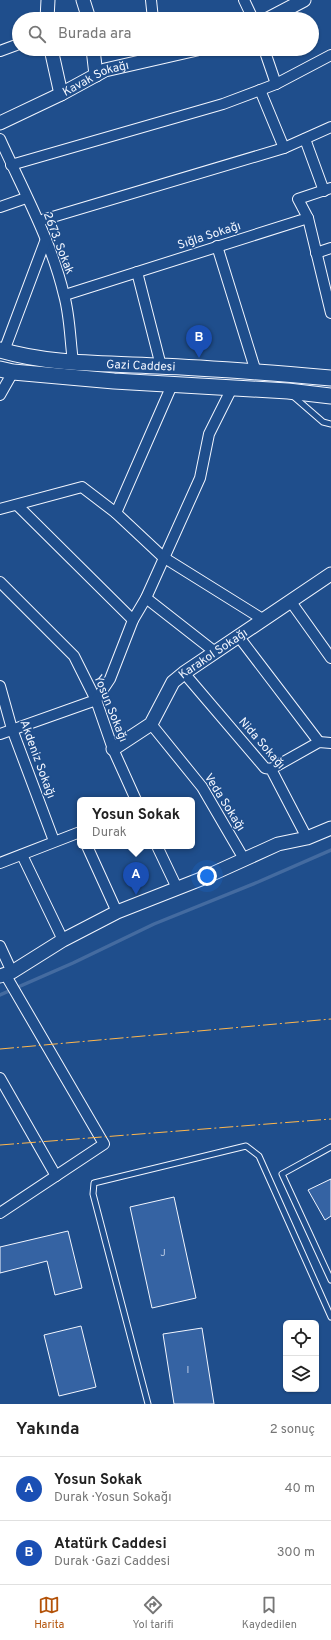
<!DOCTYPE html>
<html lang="tr">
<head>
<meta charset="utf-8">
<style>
  body { margin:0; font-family:Overpass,sans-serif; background:#f2f2f2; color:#222 }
  .controls { position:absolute; right:12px; bottom:12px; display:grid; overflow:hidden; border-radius:6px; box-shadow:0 1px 3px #0004 }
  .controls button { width:36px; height:36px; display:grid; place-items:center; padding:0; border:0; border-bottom:1px solid #e0e0e0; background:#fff; color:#222; font:20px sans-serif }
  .you { position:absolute; left:207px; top:876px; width:14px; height:14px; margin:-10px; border:3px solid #fff; border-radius:50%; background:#1a73e8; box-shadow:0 0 0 6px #1a73e833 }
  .badge { display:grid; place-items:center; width:26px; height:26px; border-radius:50%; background:#b45309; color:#fff; font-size:13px; font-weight:700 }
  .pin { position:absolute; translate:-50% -33px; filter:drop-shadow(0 1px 2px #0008) }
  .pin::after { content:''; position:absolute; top:21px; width:14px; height:12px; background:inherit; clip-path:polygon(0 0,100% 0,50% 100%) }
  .popup { position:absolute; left:77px; top:797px; width:118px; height:52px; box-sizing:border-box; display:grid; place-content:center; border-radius:6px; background:#fff; filter:drop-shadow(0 1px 3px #0005); font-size:13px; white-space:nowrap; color:#767676 }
  .popup b { font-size:15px; color:#222 }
  .popup::after { content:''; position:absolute; left:50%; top:100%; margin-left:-8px; border:8px solid transparent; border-top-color:#fff }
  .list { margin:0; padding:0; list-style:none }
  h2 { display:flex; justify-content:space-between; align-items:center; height:52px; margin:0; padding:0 16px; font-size:17px }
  h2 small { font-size:13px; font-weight:400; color:#767676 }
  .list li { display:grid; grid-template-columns:26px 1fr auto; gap:12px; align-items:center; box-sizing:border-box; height:64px; padding:0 16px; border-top:1px solid #e0e0e0 }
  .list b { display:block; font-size:15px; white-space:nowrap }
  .list p { margin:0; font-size:13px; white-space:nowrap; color:#767676 }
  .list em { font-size:13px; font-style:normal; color:#767676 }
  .icon { flex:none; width:22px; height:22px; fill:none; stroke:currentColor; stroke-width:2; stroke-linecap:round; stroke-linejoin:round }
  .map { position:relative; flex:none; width:331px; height:1404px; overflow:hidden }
  .search { position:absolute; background:#fff; box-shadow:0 1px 3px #0004; left:12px; right:12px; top:12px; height:44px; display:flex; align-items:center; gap:10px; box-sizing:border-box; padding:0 14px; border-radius:22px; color:#767676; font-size:15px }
  .sheet { height:180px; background:#fff }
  nav { display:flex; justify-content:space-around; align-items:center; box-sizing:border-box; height:56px; border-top:1px solid #e0e0e0; background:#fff; font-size:11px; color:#767676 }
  nav a { display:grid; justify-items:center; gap:2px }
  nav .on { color:#b45309 }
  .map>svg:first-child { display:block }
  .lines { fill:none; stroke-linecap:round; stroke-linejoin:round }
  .stream { stroke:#446ba0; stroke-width:3.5 }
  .building { fill:#3563a3; stroke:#f2f6ff }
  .service-casing { stroke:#f2f6ff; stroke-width:7 }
  .minor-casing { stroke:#f2f6ff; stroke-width:12 }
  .tertiary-casing { stroke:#f2f6ff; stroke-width:15 }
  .secondary-casing { stroke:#f2f6ff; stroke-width:17 }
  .service { stroke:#1f4e8c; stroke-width:5 }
  .minor { stroke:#1f4e8c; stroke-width:10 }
  .tertiary { stroke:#1f4e8c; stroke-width:13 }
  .secondary { stroke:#1f4e8c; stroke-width:15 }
  .power { stroke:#ffb74d; stroke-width:1; stroke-dasharray:14 3 2 3; stroke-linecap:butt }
  .labels { text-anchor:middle; stroke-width:3; stroke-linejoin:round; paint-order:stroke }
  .number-label { font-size:10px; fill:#c3d1e8 }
  .street-label { font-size:12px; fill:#f2f6ff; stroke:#1f4e8c }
</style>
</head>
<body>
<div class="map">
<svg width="331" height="1404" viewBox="0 0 331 1404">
  <rect width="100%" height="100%" fill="#1f4e8c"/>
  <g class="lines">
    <path class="stream" d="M0 995 73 963 154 924 258 882 331 850"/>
  </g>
  <g class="building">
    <path d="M331 1179V1216L325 1220 308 1190Z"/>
    <path d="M174 1197 196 1298 152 1308 130 1207Z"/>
    <path d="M68 1231 82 1288 55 1295 47 1261 0 1273V1247Z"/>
    <path d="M81 1326 96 1387 59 1396 44 1335Z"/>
    <path d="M202 1328 214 1404H174L163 1334Z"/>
  </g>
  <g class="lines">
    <g class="service-casing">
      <g id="service">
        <path d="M293 396 323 422 331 424"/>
        <path d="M331 1147 282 1174 331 1280"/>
        <path d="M148 1404 93 1194 94 1183 246 1146 259 1156 331 1317"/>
      </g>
    </g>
    <g class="minor-casing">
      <g id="minor">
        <path d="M151 0 153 19"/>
        <path d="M244 0 253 19"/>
        <path d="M264 49 276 84"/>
        <path d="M0 51 19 44"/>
        <path d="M260 90 284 148"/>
        <path d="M0 139C23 190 51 240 64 295 70 316 70 340 73 362"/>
        <path d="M305 139 324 191"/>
        <path d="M11 165 223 104 276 84 331 55"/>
        <path d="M0 207 26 198"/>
        <path d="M308 218 331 313"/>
        <path d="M39 221 284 148 331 127"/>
        <path d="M217 246 256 372"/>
        <path d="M316 253 331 248"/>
        <path d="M137 272 161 366"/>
        <path d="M65 295 308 218 298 199 331 188"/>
        <path d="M4 351 46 239"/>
        <path d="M0 395 13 372"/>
        <path d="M17 505 133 620"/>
        <path d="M0 509 82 487 116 513 163 557 264 620"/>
        <path d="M116 513 172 385"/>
        <path d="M0 582 74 656 96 700 113 749 136 800"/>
        <path d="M146 598 215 652"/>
        <path d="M291 602 331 658"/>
        <path d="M239 637 319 742"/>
        <path d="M184 673 265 768 271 769 307 838"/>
        <path d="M0 686 12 729 54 841"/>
        <path d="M151 724 202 787 244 859"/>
        <path d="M0 734 96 700 110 679 133 620 146 598 200 478 209 434 232 388"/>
        <path d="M271 769 319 742 331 743"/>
        <path d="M87 846 117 912"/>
        <path d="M157 846 177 888"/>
        <path d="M22 855 63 940"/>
        <path d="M0 863 80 832"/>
        <path d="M0 946 12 972"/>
        <path d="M0 1078 56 1176"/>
        <path d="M0 1213 104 1144 5 974"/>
      </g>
    </g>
    <g class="tertiary-casing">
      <g id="tertiary">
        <path d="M83 0 89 19"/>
        <path d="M47 19 48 0"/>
        <path d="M268 19 304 0"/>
        <path d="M51 49 61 94"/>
        <path d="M93 49 96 75"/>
        <path id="s1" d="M0 123 61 94 105 70 197 49"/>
        <path id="s2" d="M113 749 151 724 173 682 184 673 331 574"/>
        <path d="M0 976 12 972 63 940 117 912 201 879 278 844 307 838 331 828"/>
      </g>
    </g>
    <g class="secondary-casing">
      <g id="secondary">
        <path id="s3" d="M0 350C50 365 105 363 157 366 215 368 273 373 331 378"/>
        <path d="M0 369 13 372 114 381 288 391 331 396"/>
      </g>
    </g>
    <use href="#service" class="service"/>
    <use href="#minor" class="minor"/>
    <use href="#tertiary" class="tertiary"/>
    <use href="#secondary" class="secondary"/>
    <g class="power">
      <path d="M0 1049 331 1019"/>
      <path d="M0 1145 331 1119"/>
    </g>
  </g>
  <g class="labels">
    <g class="number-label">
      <text x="163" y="1256">J</text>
      <text x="188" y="1373">I</text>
    </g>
    <g class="street-label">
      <text dy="4" stroke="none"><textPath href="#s1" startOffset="106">Kavak Sokağı</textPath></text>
      <text transform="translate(209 235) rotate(-18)" y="4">Sığla Sokağı</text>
      <text transform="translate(59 243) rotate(69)" y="4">2673. Sokak</text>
      <text dy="4" stroke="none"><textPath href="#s3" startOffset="142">Gazi Caddesi</textPath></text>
      <text dy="4" stroke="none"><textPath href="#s2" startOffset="142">Karakol Sokağı</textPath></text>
      <text transform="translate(111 708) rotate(68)" y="4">Yosun Sokağı</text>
      <text transform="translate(262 743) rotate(49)" y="4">Nida Sokağı</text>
      <text transform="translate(38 759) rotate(70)" y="4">Akdeniz Sokağı</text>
      <text transform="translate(225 802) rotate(58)" y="4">Veda Sokağı</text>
    </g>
  </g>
</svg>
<div class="controls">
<button><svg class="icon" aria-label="locate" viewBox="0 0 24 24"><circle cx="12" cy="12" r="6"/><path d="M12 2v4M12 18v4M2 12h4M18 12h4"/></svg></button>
<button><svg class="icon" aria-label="layers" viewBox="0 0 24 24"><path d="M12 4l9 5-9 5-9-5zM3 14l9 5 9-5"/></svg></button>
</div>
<div class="you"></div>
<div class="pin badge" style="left:136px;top:895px;background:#1a4fb4">A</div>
<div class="popup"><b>Yosun Sokak</b>Durak</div>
<div class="pin badge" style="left:199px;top:358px;background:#1a4fb4">B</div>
<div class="search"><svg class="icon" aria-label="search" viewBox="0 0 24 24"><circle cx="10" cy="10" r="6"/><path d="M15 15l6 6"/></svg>Burada ara</div>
</div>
<section class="sheet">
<h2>Yakında<small>2 sonuç</small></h2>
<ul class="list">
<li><span class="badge" style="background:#1a4fb4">A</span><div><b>Yosun Sokak</b><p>Durak · Yosun Sokağı</p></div><em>40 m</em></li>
<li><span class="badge" style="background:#1a4fb4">B</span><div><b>Atatürk Caddesi</b><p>Durak · Gazi Caddesi</p></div><em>300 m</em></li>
</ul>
</section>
<nav>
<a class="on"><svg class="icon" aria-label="map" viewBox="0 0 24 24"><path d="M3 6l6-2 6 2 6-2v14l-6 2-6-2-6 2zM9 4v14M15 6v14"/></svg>Harita</a>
<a><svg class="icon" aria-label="directions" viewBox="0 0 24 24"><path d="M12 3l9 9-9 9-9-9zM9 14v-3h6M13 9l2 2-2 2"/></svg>Yol tarifi</a>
<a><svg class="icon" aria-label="saved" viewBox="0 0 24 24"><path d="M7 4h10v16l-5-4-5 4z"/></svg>Kaydedilen</a>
</nav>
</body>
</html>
